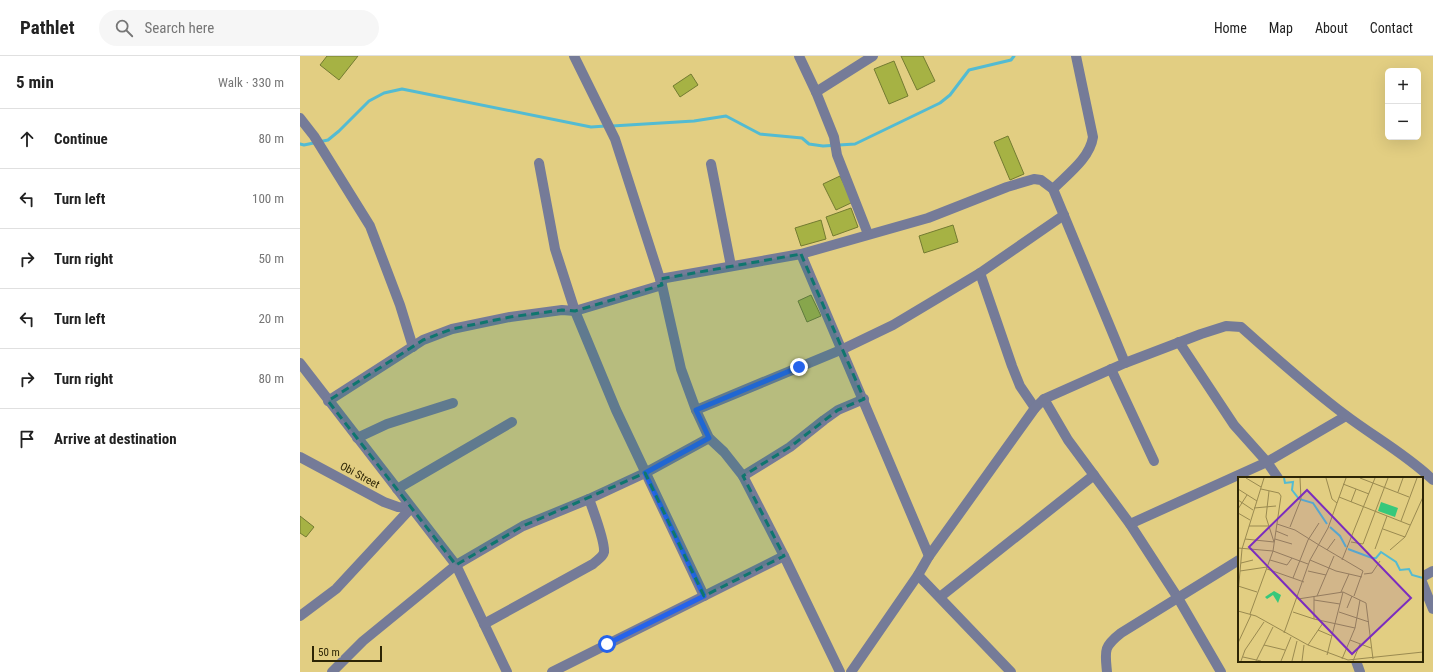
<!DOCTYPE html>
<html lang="en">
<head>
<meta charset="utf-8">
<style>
  body { margin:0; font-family:"Roboto Condensed",sans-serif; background:#f6f6f6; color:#222 }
  .controls { position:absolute; right:12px; top:12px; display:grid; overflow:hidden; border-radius:6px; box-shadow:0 4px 16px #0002 }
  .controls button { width:36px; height:36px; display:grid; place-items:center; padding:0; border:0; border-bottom:1px solid #e0e0e0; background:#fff; color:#222; font:20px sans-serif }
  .scale { position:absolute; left:12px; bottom:10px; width:70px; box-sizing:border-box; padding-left:4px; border:2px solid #2d2505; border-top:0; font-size:11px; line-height:14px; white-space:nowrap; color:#2d2505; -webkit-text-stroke:3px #e2ce82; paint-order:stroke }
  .stop { position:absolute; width:12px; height:12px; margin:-9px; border:3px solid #2563eb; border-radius:50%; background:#fff }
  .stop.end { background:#2563eb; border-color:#fff; box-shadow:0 1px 4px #0008 }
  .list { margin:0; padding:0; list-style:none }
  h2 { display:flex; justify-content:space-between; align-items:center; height:52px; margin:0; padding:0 16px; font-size:17px }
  h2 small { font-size:13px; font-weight:400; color:#767676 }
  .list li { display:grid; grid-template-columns:26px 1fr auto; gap:12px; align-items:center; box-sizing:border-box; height:60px; padding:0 16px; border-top:1px solid #e0e0e0 }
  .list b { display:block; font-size:15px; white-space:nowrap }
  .list em { font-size:13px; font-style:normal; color:#767676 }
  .icon { flex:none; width:22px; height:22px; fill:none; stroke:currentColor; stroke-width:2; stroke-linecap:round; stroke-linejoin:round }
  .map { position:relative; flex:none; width:1133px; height:616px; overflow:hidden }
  header { display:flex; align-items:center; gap:24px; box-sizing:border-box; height:56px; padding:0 20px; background:#fff; border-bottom:1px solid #e0e0e0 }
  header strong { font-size:19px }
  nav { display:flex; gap:22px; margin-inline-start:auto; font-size:14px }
  .search { width:280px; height:36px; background:#f6f6f6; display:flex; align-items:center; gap:10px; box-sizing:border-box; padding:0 14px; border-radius:22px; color:#767676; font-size:15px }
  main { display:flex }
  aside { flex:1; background:#fff }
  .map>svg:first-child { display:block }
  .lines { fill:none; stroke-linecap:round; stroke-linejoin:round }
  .stream { stroke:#53bbd2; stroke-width:3 }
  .building { fill:#a6b244; stroke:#737b31 }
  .minor { stroke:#757b98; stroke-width:10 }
  .route { stroke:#2563eb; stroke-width:5 }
  .marked { fill:#0f766e; fill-opacity:0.2; stroke:#0f766e; stroke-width:3; stroke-dasharray:8 5; stroke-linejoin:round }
  .labels { text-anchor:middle; stroke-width:3; stroke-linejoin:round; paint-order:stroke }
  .street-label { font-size:11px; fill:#2d2505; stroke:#e2ce82 }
  .inset-river { fill:none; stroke:#53bbd2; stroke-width:2 }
  .inset-road { fill:none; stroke:#9a8a50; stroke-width:1 }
  .view { fill:#7b2cbf; fill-opacity:0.15; stroke:#7b2cbf; stroke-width:2 }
  .inset-edge { fill:none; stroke:#2d2505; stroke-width:2 }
</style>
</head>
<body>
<header>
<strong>Pathlet</strong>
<div class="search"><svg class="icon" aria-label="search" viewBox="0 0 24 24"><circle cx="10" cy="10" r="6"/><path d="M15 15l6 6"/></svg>Search here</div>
<nav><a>Home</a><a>Map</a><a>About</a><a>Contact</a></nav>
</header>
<main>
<aside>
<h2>5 min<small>Walk · 330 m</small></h2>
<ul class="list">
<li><svg class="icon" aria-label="ahead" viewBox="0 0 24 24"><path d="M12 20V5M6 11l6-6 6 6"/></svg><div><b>Continue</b></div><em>80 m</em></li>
<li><svg class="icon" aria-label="left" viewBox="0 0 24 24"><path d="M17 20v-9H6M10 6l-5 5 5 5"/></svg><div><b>Turn left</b></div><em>100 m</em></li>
<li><svg class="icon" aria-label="right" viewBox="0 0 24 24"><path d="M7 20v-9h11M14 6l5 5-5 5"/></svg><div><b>Turn right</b></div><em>50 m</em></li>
<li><svg class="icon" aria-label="left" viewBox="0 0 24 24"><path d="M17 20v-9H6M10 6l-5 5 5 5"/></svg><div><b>Turn left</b></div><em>20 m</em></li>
<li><svg class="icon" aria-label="right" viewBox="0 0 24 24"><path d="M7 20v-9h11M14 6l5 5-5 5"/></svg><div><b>Turn right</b></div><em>80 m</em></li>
<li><svg class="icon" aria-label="arrive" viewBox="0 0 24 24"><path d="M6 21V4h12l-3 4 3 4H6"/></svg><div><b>Arrive at destination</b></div></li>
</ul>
</aside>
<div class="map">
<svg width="1133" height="616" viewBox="0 0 1133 616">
  <rect width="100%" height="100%" fill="#e2ce82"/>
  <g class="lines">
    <g class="stream">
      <path d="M312 70 394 65 426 60 460 78 502 82 509 88 523 90 555 88 640 47 650 39 669 14 711 4 714 0"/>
      <path d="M0 88 4 89 28 84 39 75 69 45 84 37 102 33 291 71 306 70"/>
    </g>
  </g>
  <g class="building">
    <path d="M27 0H58L39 24 20 9Z"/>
    <path d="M601 0H623L635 25 617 34Z"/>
    <path d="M594 5 608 40 589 48 574 13Z"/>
    <path d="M391 18 398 29 380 41 373 30Z"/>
    <path d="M708 80 724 118 710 124 694 86Z"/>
    <path d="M540 120 553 146 536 154 523 128Z"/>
    <path d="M551 152 558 171 533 180 526 161Z"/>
    <path d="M521 164 526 183 501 190 495 172Z"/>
    <path d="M653 169 658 186 624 197 619 180Z"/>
    <path d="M511 239 521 260 507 266 498 245Z"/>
    <path d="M0 460 14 471 6 481 0 477Z"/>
  </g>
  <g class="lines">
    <g class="minor">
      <path d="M274 0 315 83 362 229 381 313 396 354 409 382 424 396 443 420 484 500 540 616"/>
      <path d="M499 0 516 36 534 81 537 99 568 178"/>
      <path d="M516 36 573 0"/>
      <path d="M0 62 14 80 70 170 100 249 113 291"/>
      <path d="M239 107 255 193 275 255 316 354 404 540"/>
      <path d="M411 108 431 210"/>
      <path d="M753 133C768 118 790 102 793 81L776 0"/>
      <path d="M501 198 629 500"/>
      <path d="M680 217 712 310 720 330 735 352"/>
      <path d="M360 223 501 198 628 162 707 131 734 123 741 124 753 133 825 307"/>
      <path d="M879 286 934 369 967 406 978 422"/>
      <path d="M0 307 156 509 207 616"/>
      <path d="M811 313 854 405"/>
      <path d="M744 343 768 384 830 468 878 542 921 616"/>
      <path d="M28 345 123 284 152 273 210 261 262 254 275 255 362 229"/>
      <path d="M396 354 543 293 593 269 680 217 764 159"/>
      <path d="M57 382 87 368 153 347"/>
      <path d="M0 401 84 446 98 451 111 452"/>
      <path d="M443 420 490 391 524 364 538 354 564 343"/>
      <path d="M97 433 212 366"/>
      <path d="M830 468 967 406 1046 360"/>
      <path d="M618 519 711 616"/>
      <path d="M1122 521 1133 515"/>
      <path d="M1122 526 1133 553"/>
      <path d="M640 541 794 419"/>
      <path d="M0 560 36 533 111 452"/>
      <path d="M184 568 293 508C297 504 303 501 304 496 305 485 293 454 289 443"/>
      <path d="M1056 605 1060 616"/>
      <path d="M32 616 63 585 156 509 223 470 289 443 345 417 409 382"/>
      <path d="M252 616 484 500"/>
      <path d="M551 616 618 519 629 500 735 352 744 343 825 307 901 278 926 270 941 271C975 301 1008 331 1044 358 1074 381 1106 398 1133 424"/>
      <path d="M807 616C805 595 803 591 821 577L939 504"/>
    </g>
  </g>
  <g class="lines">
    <path class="route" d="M307 588 404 540 345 417 409 382 396 354 499 311"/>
  </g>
  <path class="marked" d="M501 198 564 343 538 354 490 391 443 420 484 500 404 540 345 417 223 470 156 509 28 345 123 284 152 273 210 261 262 254 275 255 362 229 360 223Z"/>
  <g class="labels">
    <g class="street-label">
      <text transform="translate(60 419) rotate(28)" y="4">Obi Street</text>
    </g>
  </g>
  <g transform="translate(938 421)">
    <rect width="185" height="185" fill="#e2ce82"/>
    <path d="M143 25 160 31 157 40 140 34ZM36 114 43 118 40 126 35 118 29 122 27 120Z" fill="#37c87b"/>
    <path class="inset-river" d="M46 1 47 6 55 5 54 13 61 22 75 26 89 47M92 50 102 59 108 70M110 72 134 81H138L143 75 158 85 162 93 171 92 174 98 185 101"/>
    <path class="inset-road" d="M8 1 23 10M88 1 94 22 99 26M122 1 171 20M105 7 131 17M0 12 19 24M160 15 165 1M101 20 172 48M0 23 15 33M113 25 118 12M16 31 38 29M0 32 9 18M0 36 12 43M163 44 179 1M39 47 57 53 81 68M11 49H31M52 50 63 22 62 1M145 52 167 60M38 54 50 59M7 62 36 65 28 40 31 14M37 62 54 67M113 65 125 67 150 1M81 68 125 94 116 119M0 71 35 74 70 87M137 72 149 39M89 73 97 62M152 73 167 60 185 20M32 83 49 88 54 81M72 83 98 94 124 100M104 83 137 1M3 86 15 83M29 92 66 105M2 94 29 90M70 94 88 98M126 97 134 96 142 84M55 101 70 63 81 46M0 109 19 115M103 115 111 97M0 117 4 72 26 1M79 119 96 79M60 122 105 115 128 126 135 182M76 123 102 127M109 131 114 119M0 134 18 139 70 168 110 183 185 175M55 135 76 142V119M101 135 131 145M12 137 35 74 43 19 41 16 23 12M76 142 117 151M80 153 94 159M46 156 72 83 90 51 108 1M112 163 133 171M0 166 13 138M26 168 47 173M70 168 85 146M89 178 105 115M5 180 23 184M104 182 117 151 122 123M3 184 7 173 26 145M18 184 35 150M43 184 53 160M54 184 59 164M64 184 66 168M115 184 122 167"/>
    <path class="view" d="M69 13 173 121 114 177 11 70Z"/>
    <rect width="185" height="185" class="inset-edge"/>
  </g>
</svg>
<div class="controls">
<button>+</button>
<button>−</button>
</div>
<div class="scale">50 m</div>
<div class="stop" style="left:307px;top:588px"></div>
<div class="stop end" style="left:499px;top:311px"></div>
</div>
</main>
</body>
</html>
